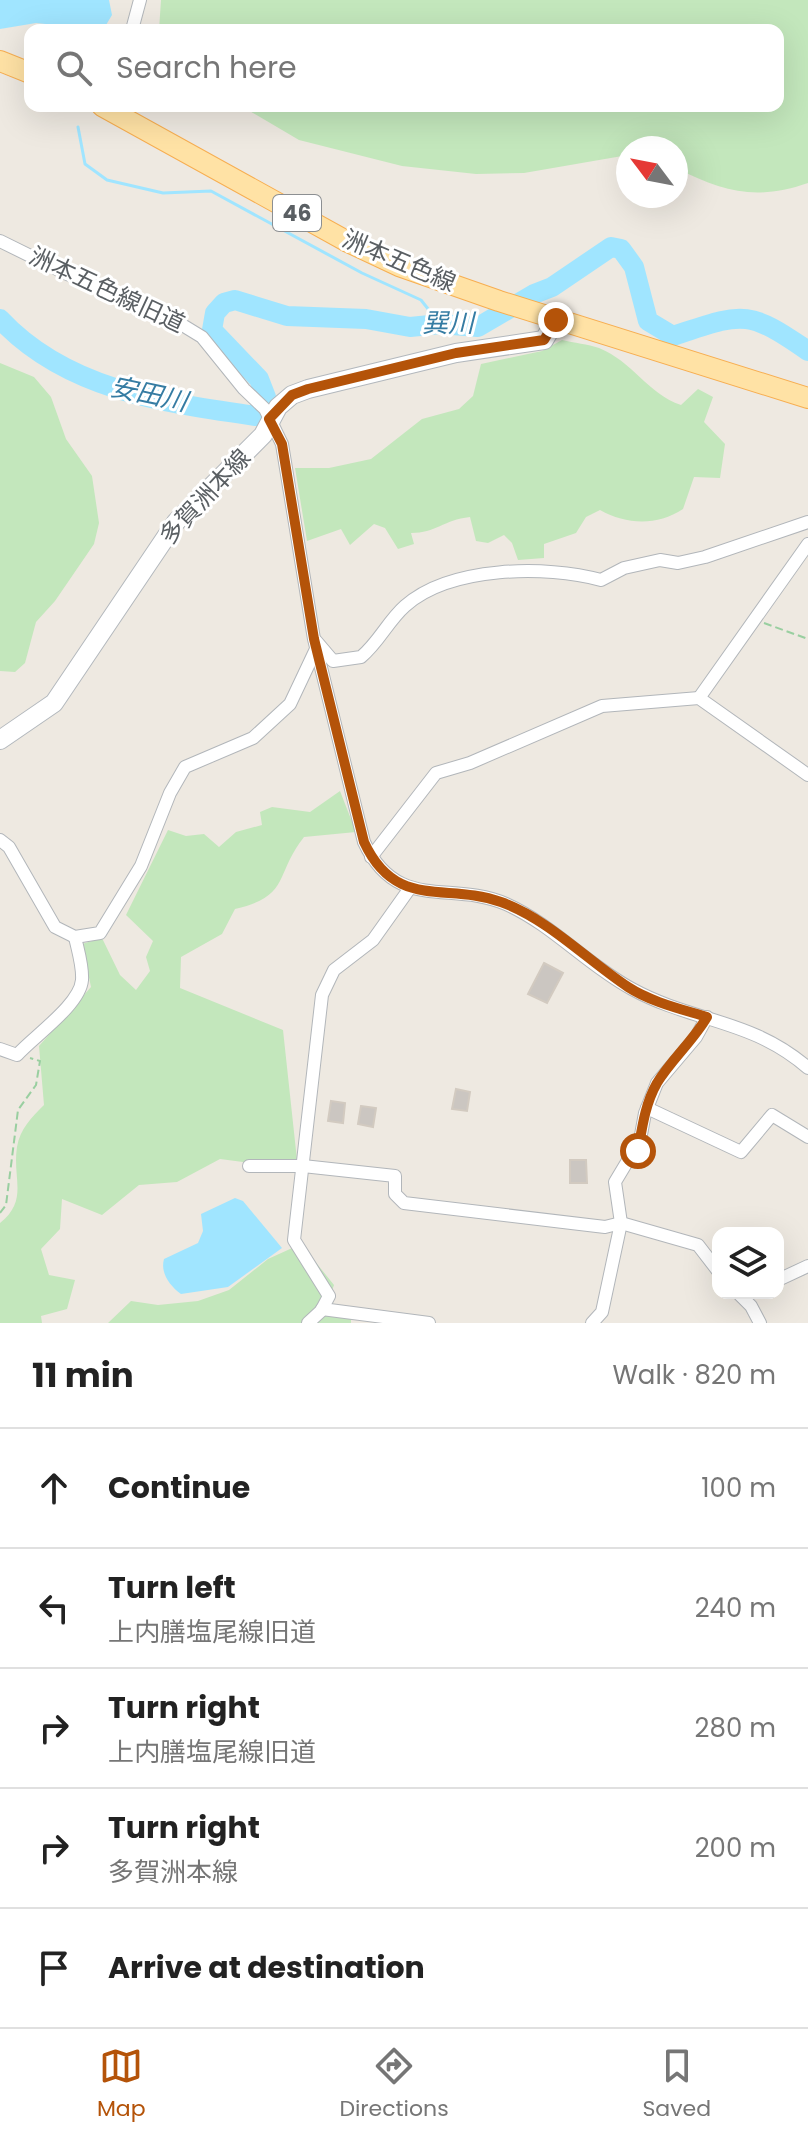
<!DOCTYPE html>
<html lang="en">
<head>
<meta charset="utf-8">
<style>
  body { margin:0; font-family:Poppins,"Noto Sans JP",sans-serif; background:#f6f6f6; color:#222 }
  .controls { position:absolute; right:24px; bottom:24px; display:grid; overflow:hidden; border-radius:16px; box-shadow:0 8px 32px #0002 }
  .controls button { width:72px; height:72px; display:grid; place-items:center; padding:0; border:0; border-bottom:2px solid #e0e0e0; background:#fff; color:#222; font:40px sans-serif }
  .compass { position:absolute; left:616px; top:136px; width:72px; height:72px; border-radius:50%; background:#fff; box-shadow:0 8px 32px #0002; rotate:302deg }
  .stop { position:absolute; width:24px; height:24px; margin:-18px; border:6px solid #b45309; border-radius:50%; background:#fff }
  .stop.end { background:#b45309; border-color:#fff; box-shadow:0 2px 8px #0008 }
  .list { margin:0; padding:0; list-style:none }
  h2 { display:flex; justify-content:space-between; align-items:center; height:104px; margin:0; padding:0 32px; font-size:34px }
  h2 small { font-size:26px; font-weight:400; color:#767676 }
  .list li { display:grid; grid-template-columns:52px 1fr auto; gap:24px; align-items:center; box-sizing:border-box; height:120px; padding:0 32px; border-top:2px solid #e0e0e0 }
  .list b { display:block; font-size:30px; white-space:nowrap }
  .list p { margin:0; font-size:26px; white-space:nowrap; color:#767676 }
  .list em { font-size:26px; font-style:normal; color:#767676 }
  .icon { flex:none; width:44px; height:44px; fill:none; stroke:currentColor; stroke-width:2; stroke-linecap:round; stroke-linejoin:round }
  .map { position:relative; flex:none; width:808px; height:1323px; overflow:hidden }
  .search { position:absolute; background:#fff; box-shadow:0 8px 32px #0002; left:24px; right:24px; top:24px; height:88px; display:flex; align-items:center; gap:20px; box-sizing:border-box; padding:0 28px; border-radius:16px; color:#767676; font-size:30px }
  .sheet { height:704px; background:#fff }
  nav { display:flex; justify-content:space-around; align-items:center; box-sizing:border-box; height:112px; border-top:2px solid #e0e0e0; background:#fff; font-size:22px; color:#767676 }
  nav a { display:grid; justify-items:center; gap:4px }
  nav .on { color:#b45309 }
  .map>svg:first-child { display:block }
  .green { fill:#c3e7bc }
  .water { fill:#a0e5ff }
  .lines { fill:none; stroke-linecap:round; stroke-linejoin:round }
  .stream { stroke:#a0e5ff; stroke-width:3 }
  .river { stroke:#a0e5ff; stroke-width:20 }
  .building { fill:#cbc6c1; stroke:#d2cac0; stroke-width:2 }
  .minor-casing { stroke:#b2b6ba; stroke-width:14 }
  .secondary-casing { stroke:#b3b8bd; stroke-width:20 }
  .primary-casing { stroke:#f7ae51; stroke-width:22 }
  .path { stroke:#99cfa0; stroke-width:2; stroke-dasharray:8 4; stroke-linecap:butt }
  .minor { stroke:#fff; stroke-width:12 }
  .secondary { stroke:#fff; stroke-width:18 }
  .primary { stroke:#ffe2a5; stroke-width:20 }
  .route { stroke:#b45309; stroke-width:10 }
  .labels { text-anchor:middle; stroke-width:6; stroke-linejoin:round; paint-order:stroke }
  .shield { fill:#fff; stroke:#8c8f92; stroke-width:2 }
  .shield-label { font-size:22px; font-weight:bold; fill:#5a5f63 }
  .street-label { font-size:24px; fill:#5a5f63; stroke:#fff }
  .water-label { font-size:26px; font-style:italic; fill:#357ca3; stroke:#fff }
</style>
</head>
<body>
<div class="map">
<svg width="808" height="1323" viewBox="0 0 808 1323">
  <rect width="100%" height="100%" fill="#eee9e1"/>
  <g class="green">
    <path d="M161 0H808V183C756 201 724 192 676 168V148H628V155L524 173 476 174 402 166 299 140 241 106H778V30H159Z"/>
    <path d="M562 340C574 343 588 344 599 348 632 361 648 394 681 405L698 389 713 397 704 422 725 444 720 478 694 477 683 509C657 526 627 525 600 510L586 517 576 533 544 544V558L518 560 512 543 504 535 488 543 476 541 470 517C443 520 436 533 411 533L414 544 398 549 385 528 374 524 350 545 341 529 307 541 295 468H329L371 459 422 419 459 409 473 396 481 364 542 351Z"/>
    <path d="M0 363 34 377 51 397 66 439 92 476 99 523 94 544 55 601 36 622 25 663 15 672 0 671Z"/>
    <path d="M340 791 356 832 304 837C274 875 291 896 235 909L222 934 181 957 180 988 283 1030 297 1160 243 1162 220 1159 177 1182 139 1185 102 1215 62 1199 60 1229 41 1249 49 1275 75 1280 67 1309 41 1316 42 1323H0V1223C29 1200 12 1178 17 1147 20 1129 31 1118 44 1105L39 1046 91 987 82 944 102 938 120 975 136 990 150 971 146 957 153 941 126 915 168 830 186 836 204 834 219 847 236 832 262 825 260 812 272 807 310 812Z"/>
    <path d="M301 1244 334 1285 328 1302 351 1317V1323H108L131 1301 158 1305 198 1301 229 1290 268 1259Z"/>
  </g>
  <g class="water">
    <path d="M0 0H109L112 15 103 30 36 23 0 29Z"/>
    <path d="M235 1198 243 1201 282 1248 228 1287 181 1294C170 1286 160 1273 164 1259L198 1243 203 1231 201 1214Z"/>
  </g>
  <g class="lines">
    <path class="stream" d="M78 127 85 164 107 180 163 193 211 191 362 273 421 300 440 324"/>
    <path class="river" d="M0 319C66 390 165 403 256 416L266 397 259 379 212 330 215 313 224 303 235 300 287 316 366 319 410 327 440 324 478 327 534 294 552 287 611 247 621 249 634 267 648 321 673 336C743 313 746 308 808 351"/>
  </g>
  <g class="building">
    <path d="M544 963 563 973 547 1003 528 994Z"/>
    <path d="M456 1089 470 1092 467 1111 452 1109Z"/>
    <path d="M331 1101 345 1103 343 1123 328 1121Z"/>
    <path d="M361 1106 376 1108 373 1127 358 1124Z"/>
    <path d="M570 1160H586L587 1183H570Z"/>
  </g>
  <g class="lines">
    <g class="minor-casing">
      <g id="minor">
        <path d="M136 30 133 26 140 0"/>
        <path d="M0 241 65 273 166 315 202 337 244 389 265 409 282 444 314 639 364 842C397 913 450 880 506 904 553 925 587 965 632 989 692 1022 752 1019 808 1068"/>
        <path d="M316 641 333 661 361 657C379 642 388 621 405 606 450 566 546 565 601 580L624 568 660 560 678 563 705 557 808 522"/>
        <path d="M699 698 808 544"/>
        <path d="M0 840 9 847 55 927 75 937 100 933 141 866 170 793 185 767 253 738 290 704 316 649"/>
        <path d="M371 857 436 773 470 763 602 706 699 698 808 775"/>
        <path d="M0 1049 17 1055C34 1036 80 1005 82 980 83 966 78 951 75 937"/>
        <path d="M647 1108 741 1152 772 1115 808 1137"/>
        <path d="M249 1166H303L395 1176V1194L404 1203 605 1227 621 1223 698 1245 718 1271"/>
        <path d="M778 1280 808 1266"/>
        <path d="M738 1293 751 1306 760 1323"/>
        <path d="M322 1309 429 1323"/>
        <path d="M308 1323 321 1311 329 1296 294 1240 322 995 334 970 373 940 410 888"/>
        <path d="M592 1323 602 1312 621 1223 615 1182 627 1162 638 1151 645 1113 657 1083 696 1037 707 1017"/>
      </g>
    </g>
    <g class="secondary-casing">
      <path id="secondary" d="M0 740 54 703 176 522 263 435 278 407 292 395 308 389 456 353 544 340 556 320"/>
    </g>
    <g class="primary-casing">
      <g id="primary">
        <path d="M0 61 30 73"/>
        <path d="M102 106 348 242 399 266 499 301 808 398"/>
      </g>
    </g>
    <g class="path">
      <path d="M764 623 808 639"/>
      <path d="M0 1213 6 1205 18 1110 36 1085 40 1061 30 1058"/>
    </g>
    <use href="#minor" class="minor"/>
    <use href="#secondary" class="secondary"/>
    <use href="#primary" class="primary"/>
  </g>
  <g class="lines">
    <path class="route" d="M556 320 544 340 456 353 308 389 292 395 269 419 282 444 314 639 364 842C396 911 446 882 501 902 548 919 586 959 628 987 651 1002 681 1009 707 1017 693 1041 671 1060 657 1083 645 1104 642 1128 638 1151"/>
  </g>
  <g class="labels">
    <rect class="shield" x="273" y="195" width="48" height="36" rx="6"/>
    <g class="shield-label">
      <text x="297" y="221">46</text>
    </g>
    <g class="street-label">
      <text transform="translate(399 261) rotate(23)" y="8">洲本五色線</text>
      <text transform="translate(107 290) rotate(25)" y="8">洲本五色線旧道</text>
      <text transform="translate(205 497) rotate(-47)" y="8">多賀洲本線</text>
    </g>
    <g class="water-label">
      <text x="448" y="332">巽川</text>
      <text transform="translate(149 394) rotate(12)" y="9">安田川</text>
    </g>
  </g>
</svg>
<div class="controls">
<button><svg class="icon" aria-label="layers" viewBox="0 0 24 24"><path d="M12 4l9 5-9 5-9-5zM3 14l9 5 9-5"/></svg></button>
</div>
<svg class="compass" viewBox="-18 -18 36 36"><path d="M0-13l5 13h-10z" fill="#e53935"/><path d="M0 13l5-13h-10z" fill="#767676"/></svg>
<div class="stop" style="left:638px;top:1151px"></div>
<div class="stop end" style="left:556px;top:320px"></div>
<div class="search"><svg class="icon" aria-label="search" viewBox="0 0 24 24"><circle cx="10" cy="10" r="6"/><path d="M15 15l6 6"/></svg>Search here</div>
</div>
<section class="sheet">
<h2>11 min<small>Walk · 820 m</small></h2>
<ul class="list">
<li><svg class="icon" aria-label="ahead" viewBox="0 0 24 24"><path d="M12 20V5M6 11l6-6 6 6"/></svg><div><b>Continue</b></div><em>100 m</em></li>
<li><svg class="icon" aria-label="left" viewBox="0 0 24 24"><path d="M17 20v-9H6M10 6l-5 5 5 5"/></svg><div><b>Turn left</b><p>上内膳塩尾線旧道</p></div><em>240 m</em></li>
<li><svg class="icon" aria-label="right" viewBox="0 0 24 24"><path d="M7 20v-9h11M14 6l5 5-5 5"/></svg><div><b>Turn right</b><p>上内膳塩尾線旧道</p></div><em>280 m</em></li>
<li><svg class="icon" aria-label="right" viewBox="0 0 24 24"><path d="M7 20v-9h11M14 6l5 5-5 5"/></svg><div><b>Turn right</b><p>多賀洲本線</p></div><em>200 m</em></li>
<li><svg class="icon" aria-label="arrive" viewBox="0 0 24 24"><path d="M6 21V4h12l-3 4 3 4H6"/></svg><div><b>Arrive at destination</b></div></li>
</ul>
</section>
<nav>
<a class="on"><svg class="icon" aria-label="map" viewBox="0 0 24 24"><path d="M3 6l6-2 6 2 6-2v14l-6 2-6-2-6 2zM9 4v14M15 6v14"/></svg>Map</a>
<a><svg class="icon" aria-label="directions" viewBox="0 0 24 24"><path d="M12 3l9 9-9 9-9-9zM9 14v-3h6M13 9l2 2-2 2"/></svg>Directions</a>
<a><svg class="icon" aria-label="saved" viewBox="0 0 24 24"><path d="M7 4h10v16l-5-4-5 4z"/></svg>Saved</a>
</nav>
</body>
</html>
